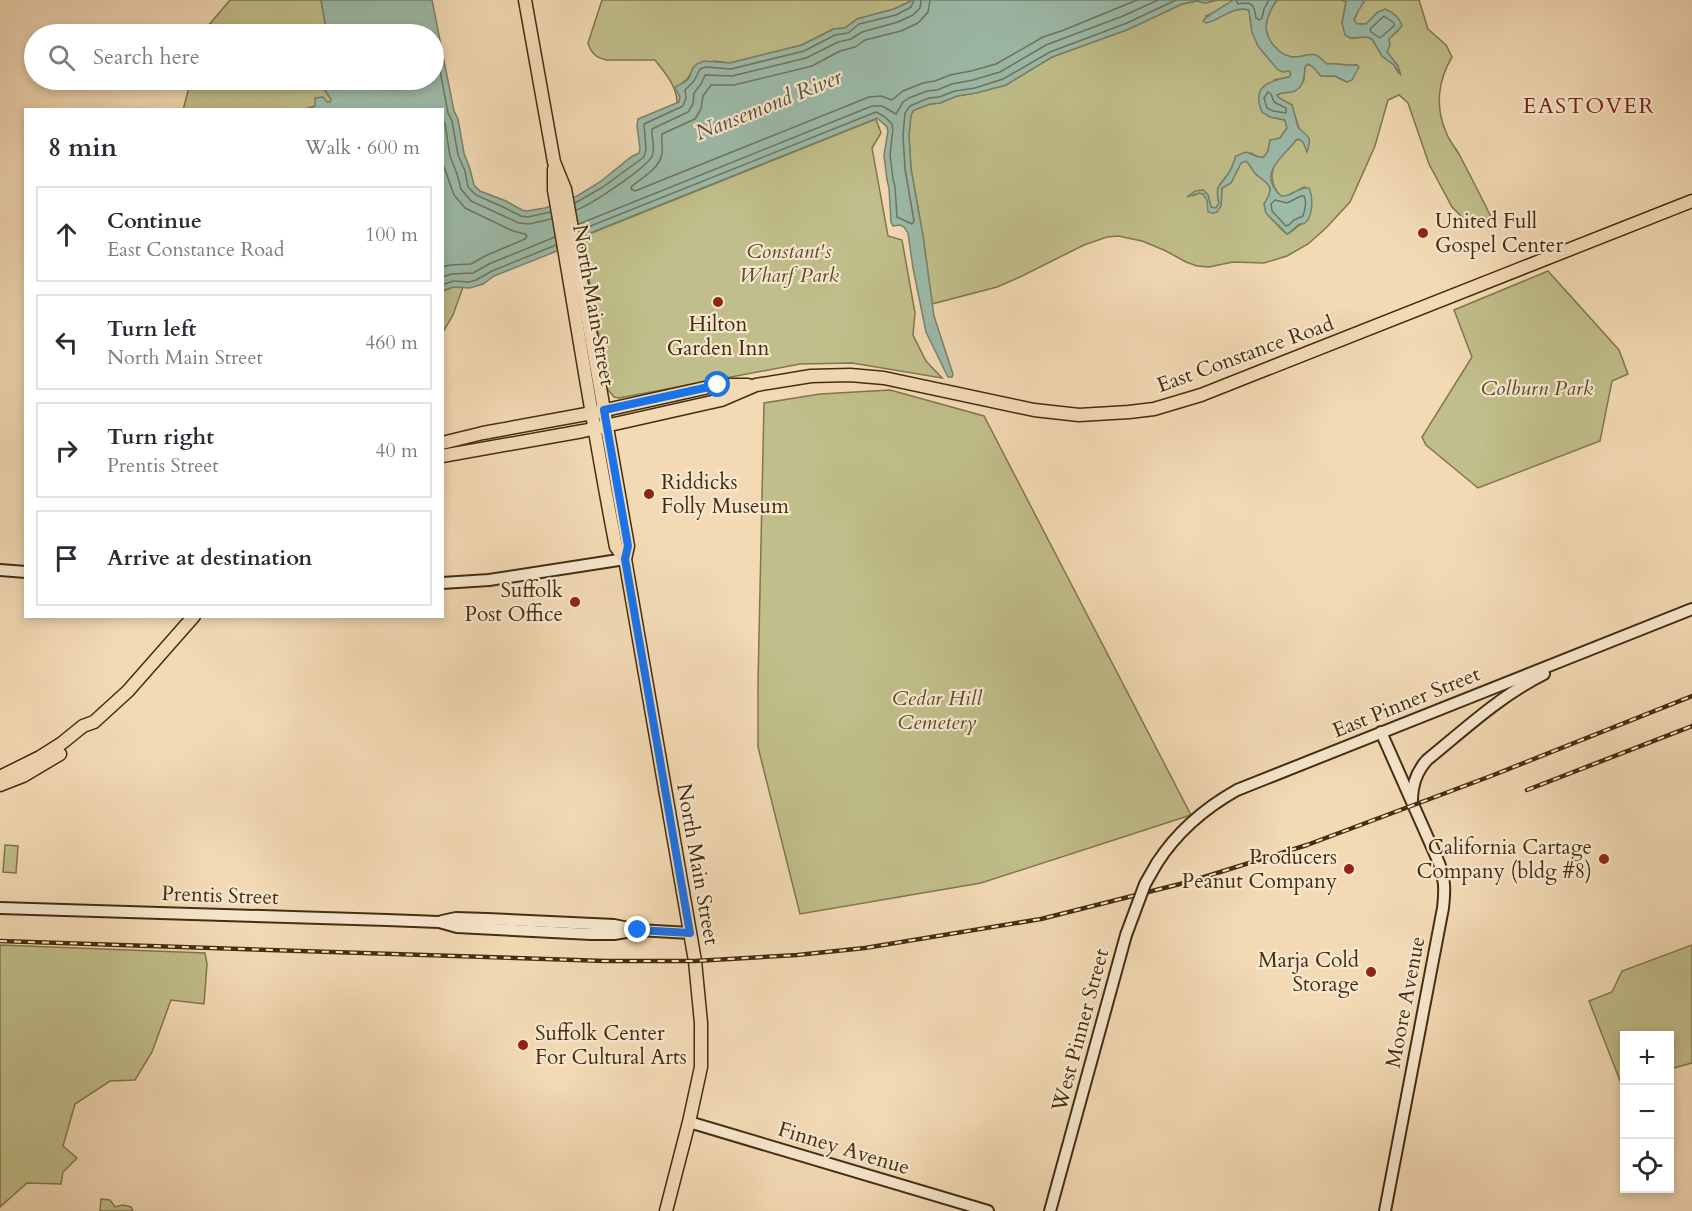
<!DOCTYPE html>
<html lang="en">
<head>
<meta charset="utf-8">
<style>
  body { margin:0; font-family:Cardo,serif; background:#f2f2f3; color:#2b2b33 }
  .controls { position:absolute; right:18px; bottom:18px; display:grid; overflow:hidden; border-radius:0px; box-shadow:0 3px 9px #0003 }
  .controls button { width:54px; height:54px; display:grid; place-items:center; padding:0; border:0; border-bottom:2px solid #e1e1e2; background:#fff; color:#2b2b33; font:30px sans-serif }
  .stop { position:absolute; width:18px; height:18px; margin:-14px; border:4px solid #1a73e8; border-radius:50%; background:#fff }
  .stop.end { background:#1a73e8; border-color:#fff; box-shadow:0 2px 6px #0008 }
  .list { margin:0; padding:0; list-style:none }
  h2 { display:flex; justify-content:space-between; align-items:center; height:78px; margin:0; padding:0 24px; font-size:26px }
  h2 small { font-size:20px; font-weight:400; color:#7c7c81 }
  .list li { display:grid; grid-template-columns:39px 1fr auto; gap:18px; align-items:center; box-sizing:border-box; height:96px; margin:0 12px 12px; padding:0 12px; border:2px solid #e1e1e2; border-radius:0px }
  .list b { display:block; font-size:22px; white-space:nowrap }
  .list p { margin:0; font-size:20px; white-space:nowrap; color:#7c7c81 }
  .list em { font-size:20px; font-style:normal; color:#7c7c81 }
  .icon { flex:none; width:33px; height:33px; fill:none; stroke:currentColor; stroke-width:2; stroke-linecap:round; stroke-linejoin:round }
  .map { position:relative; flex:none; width:1692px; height:1211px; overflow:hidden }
  .search { position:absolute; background:#fff; box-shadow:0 3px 9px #0003; left:24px; top:24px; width:420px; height:66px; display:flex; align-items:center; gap:15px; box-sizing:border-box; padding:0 21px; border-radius:33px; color:#7c7c81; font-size:22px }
  .panel { position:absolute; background:#fff; box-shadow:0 3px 9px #0003; left:24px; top:108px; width:420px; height:510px; border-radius:0px }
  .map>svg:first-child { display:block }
  .green { fill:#c0be8a; stroke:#82764c; stroke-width:1.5 }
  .water { fill:#9cbbaa; stroke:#79826c; stroke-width:1.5 }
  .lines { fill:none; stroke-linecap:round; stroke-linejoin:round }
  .shore { stroke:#70745c; stroke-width:1.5 }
  .secondary-casing { stroke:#442d0f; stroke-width:14 }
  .primary-casing { stroke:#442d0f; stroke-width:15 }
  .secondary { stroke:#f7e7cf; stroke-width:10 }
  .primary { stroke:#f3dab5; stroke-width:12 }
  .rail-casing { stroke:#442d0f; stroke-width:4.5 }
  .rail { stroke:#f7e7cf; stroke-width:2; stroke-dasharray:7; stroke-linecap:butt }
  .secondary-bridge-casing { stroke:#442d0f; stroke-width:14; stroke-linecap:butt }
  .secondary-bridge { stroke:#f7e7cf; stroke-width:10 }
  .route { stroke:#1a73e8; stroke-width:8 }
  .poi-dot { fill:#8f2418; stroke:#f7e7cf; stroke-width:2 }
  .labels { text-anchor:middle; stroke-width:4.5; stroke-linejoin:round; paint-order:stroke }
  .poi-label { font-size:21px; fill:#442d0f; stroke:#f7e7cf; text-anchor:end }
  .park-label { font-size:21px; font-style:italic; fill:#5d4a28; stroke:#f7e7cf }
  .street-label { font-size:21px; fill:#442d0f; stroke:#f7e7cf }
  .water-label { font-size:22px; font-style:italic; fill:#5a5036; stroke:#f7e7cf }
  .neighbourhood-label { font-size:22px; letter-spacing:1.5px; fill:#7a1f14; stroke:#f7e7cf }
</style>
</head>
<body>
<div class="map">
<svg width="1692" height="1211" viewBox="0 0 1692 1211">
  <rect width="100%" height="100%" fill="#f3dab5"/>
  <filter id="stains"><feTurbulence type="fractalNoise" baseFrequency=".00333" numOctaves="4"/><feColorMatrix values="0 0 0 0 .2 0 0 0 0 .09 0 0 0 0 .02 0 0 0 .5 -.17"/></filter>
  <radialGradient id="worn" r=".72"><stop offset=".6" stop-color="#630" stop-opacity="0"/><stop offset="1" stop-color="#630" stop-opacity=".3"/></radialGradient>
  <g class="green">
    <path d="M230 0H321L327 34H205L208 26Z"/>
    <path d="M602 0H913L894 9 857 19 845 28 833 29 802 45 730 63 714 61 693 68C689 79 685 82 676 87L680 97V102L677 103C677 86 665 73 655 60H607C596 58 591 53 588 43Z"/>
    <path d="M1217 0H1233L1222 9 1206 16 1215 20C1224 13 1238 7 1249 10L1252 32 1283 72 1289 71 1291 74 1289 77 1274 80 1270 117 1285 120 1287 128 1280 138 1270 141 1268 151 1264 157H1258L1251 153 1236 156C1234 161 1233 166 1230 171 1222 185 1214 183 1219 203L1216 208 1211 207 1208 195 1203 190 1192 196 1199 193 1203 194 1207 199 1213 213 1221 205 1222 188 1231 183 1241 163 1246 161C1251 165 1253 173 1258 176 1272 186 1274 189 1264 204L1266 213 1284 232 1287 234C1294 232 1296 225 1304 223V187L1286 197H1282C1267 183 1270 165 1284 152 1286 150 1289 148 1292 145 1298 139 1291 143 1299 139L1303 142C1300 129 1295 118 1292 105L1278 98 1277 95 1281 93 1295 91 1304 80 1305 67 1308 64 1313 67 1321 76H1335L1347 82 1357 65C1347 66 1337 63 1327 64 1323 61 1320 57 1316 55 1309 53 1300 58 1292 57 1279 55 1266 40 1266 26 1267 16 1271 8 1277 0H1342L1346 2 1342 23 1350 38 1367 37 1372 39 1382 56 1394 65 1399 74 1398 66 1387 52 1388 39 1398 31 1378 12 1366 24H1357L1354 21 1358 11 1363 2 1362 0H1419L1428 29 1446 45 1452 57C1438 80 1435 107 1446 132 1449 141 1456 148 1460 156 1471 177 1482 198 1492 219L1470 225 1452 207 1429 164 1408 103 1399 95 1388 100 1375 146 1350 202 1326 228 1308 244 1287 256 1264 263 1233 262 1209 267 1197 266 1186 262 1164 250 1142 241 1118 236 1107 237 1084 245 1020 277 997 287 932 304 923 236 911 169 909 135 911 114 914 110 930 104 940 103 957 96 976 93 1006 85 1052 57 1129 29 1182 4 1197 1 1205 3Z"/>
    <path d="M191 80H311C312 88 316 89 324 89L331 99 330 102 304 109 183 110Z"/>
    <path d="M876 119 881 133 872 148 888 236 902 240 915 313 913 335 926 361 942 378 852 363 800 364 619 398 614 397 608 390 583 244 585 243 584 236Z"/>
    <path d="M1548 271 1619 350 1628 374 1612 381 1600 441 1478 488 1426 445 1422 437 1472 357 1454 310Z"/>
    <path d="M453 287H463L453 315 443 332V291Z"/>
    <path d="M890 390 984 416 1191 815 981 883 800 914 758 747V683L764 403 820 394Z"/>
    <path d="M5 845 18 846 16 873 3 872Z"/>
    <path d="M0 945 205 953 207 964 204 1004 171 1000 152 1052 135 1080 110 1081 75 1104 63 1146 77 1158 63 1172 61 1184 27 1183 0 1207Z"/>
    <path d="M1692 945V1063L1670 1069V1036H1624V1091L1589 1001 1612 992 1622 971Z"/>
    <path d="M101 1199 110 1200 115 1207 123 1205 131 1207 133 1211H100Z"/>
  </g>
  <g class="water">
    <path d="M321 0H432L454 111 458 119 464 153 470 169 474 185 480 191 506 201 522 210 527 211 545 208 577 196 600 182 631 157 639 153 640 149 637 126 638 119 679 102 680 97 675 87 685 82 689 78 693 68 697 64 704 61 730 63 802 45 834 29 845 28 857 19 894 9 913 0H1217L1205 3 1197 1 1182 4 1129 29 1052 57 1006 85 976 93 957 96 940 103 930 104 914 110 911 115 909 135 911 169 923 236 934 316 953 374 952 377H948L926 332 913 268 908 233 904 227 900 225 893 226 891 222 889 188 887 180 884 155 888 131 887 127 877 118 595 231 557 251 494 276 483 284 470 288 453 287 442 291V110H304L313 108 315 105V98L323 97 327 102H330L331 99 324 89C316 89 312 88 311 80H434V34H327Z"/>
    <path d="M1233 0H1277C1271 8 1267 16 1266 26 1266 40 1279 55 1292 57 1300 58 1309 53 1316 55 1320 57 1323 61 1327 64 1337 63 1347 66 1357 65L1359 67 1352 80 1347 82 1335 76H1321L1313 67 1308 64 1305 67C1304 77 1304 89 1292 92 1286 93 1283 92 1277 95L1279 98 1292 105 1298 127C1307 138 1313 134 1307 152L1303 142 1299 139 1296 140C1283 158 1256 173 1281 196 1292 197 1299 186 1309 188 1313 196 1313 213 1307 221 1302 226 1304 222 1298 225 1294 228 1292 232 1287 234L1266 213 1264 204C1274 188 1272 186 1258 176 1253 173 1251 165 1246 161L1241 163 1231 183 1222 188 1221 206 1217 212 1213 213 1208 212 1207 200 1203 194 1199 193 1187 197 1195 191 1203 190 1208 195 1211 207 1216 208 1219 203C1214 183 1222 186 1230 171 1233 166 1234 161 1236 156L1246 152 1258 157H1264L1268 151 1270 140 1280 138 1287 128 1285 120 1270 117 1262 112C1251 87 1268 81 1289 77L1291 74 1289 71 1283 72 1277 69 1258 46 1252 32 1249 10C1233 5 1221 20 1206 23L1203 21C1208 14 1225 6 1233 0Z"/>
    <path d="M1342 0H1362L1364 2 1358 11 1354 20 1357 24H1366L1378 12 1385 9C1392 12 1400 18 1402 26L1389 39 1390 45 1387 52 1398 66 1401 75 1394 65 1382 56 1372 39 1367 37 1350 38 1345 35 1342 23 1346 2Z"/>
  </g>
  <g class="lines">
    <g class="shore">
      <path d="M930 0 928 12 918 23 901 31 865 40 855 47 840 51 812 66 734 85H711L703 96 701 109 695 119 662 134C661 141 663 147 662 154 659 169 643 177 632 186L631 189 635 191 869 97 881 96 892 100 903 91 923 83 935 81 950 75 971 71 996 64 1043 37 1064 30 1137 0"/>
      <path d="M1236 0 1238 4C1252 1 1254 4 1256 18L1259 20 1262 18 1264 9 1269 0"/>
      <path d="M1384 16 1394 23V26L1380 38 1371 32 1370 29Z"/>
      <path d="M434 39 448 113 452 121 458 155 465 171 468 187 476 195 503 207 521 216 528 217 550 212"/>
      <path d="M1268 92 1271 94 1274 102 1286 108V113L1273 111 1267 108 1264 98Z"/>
      <path d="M442 119 445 124 450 156 457 174 461 189 471 201 519 223 529 224 551 219"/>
      <path d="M442 161 454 195 465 208 513 231 525 234 527 236 525 239 485 256 471 264 450 265 442 267"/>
      <path d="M1301 196H1304C1307 201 1305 210 1303 216L1294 220 1289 225 1286 226 1272 211 1271 204 1275 200 1287 203Z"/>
      <path d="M575 203 603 187 644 157 646 149 644 124 683 106 686 98 685 90 694 81 700 69 706 67 731 69 804 51 835 35 848 33 859 24 896 15 911 7 914 0"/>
      <path d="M576 210C589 206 648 167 652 156 656 148 651 138 652 129L688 112 693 104 694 93 701 84 705 75 732 76 806 58 838 42 851 39 862 32 898 22 913 15 920 8 921 0"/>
      <path d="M579 224 872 106H882L896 114 903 102 909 98 927 91 937 90 952 84 973 80 1000 72 1046 45 1123 16 1158 0"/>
      <path d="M580 232 593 225 876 112 885 117 892 124 893 129 890 155 893 179 895 187 897 217 912 224 914 221 905 169 903 135 905 113 910 106 929 98 939 97 955 91 975 88 1003 79 1050 52 1127 23 1176 0"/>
      <path d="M442 277 452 274 473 273 489 264 555 237"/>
      <path d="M442 285 453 281 469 282 476 280 492 271 556 245"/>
    </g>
    <g class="secondary-casing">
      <g id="secondary">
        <path d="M0 570 26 572"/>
        <path d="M442 583 489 580 625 559"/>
        <path d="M1381 732 1439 863C1445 878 1445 891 1443 908L1385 1211"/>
        <path d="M1412 801C1412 785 1416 772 1427 760 1465 729 1500 696 1544 674"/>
        <path d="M1157 863C1177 832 1205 808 1237 790L1692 609"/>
        <path d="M0 908 387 920 439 922 457 927 591 934H614L638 930"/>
        <path d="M442 921 456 918 487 919 614 925 638 930 690 933"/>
        <path d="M689 1122 988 1211"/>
        <path d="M1050 1211 1126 935"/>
      </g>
    </g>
    <g class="primary-casing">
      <g id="primary">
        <path d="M525 0 554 162 565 189 628 546 625 559 695 961 701 1023V1067L689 1122 666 1211"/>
        <path d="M554 169V190C575 309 593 429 616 547L625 559"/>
        <path d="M442 443 483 433 592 413 718 385H748"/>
        <path d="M442 456 583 431 721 400 756 385 811 376 850 375 884 378 1034 410 1079 415 1129 412 1154 409 1201 395 1254 374 1692 201"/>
        <path d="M0 777 40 757 62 743 83 726 94 722 128 691 194 616"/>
        <path d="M0 785 23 776 60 754"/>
      </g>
    </g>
    <use href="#secondary" class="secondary"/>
    <use href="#primary" class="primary"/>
    <g class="rail-casing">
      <g id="rail">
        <path d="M1527 790 1692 726"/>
        <path d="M0 941 605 961H695L797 955 865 948 1041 919 1188 882 1307 845 1491 776 1692 696"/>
      </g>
    </g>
    <use href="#rail" class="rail"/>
    <g class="secondary-bridge-casing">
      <path id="secondary-bridge" d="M1126 935 1145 884 1157 863"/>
    </g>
    <use href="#secondary-bridge" class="secondary-bridge"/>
  </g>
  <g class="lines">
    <path class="route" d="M638 930 690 933 625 559 628 546 604 410 718 385"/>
  </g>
  <g class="poi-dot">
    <circle cx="1423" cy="233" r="6"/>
    <circle cx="718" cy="302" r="6"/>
    <circle cx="649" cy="494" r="6"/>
    <circle cx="575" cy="602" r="6"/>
    <circle cx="1604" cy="859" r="6"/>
    <circle cx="1349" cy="869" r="6"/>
    <circle cx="1371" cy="972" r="6"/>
    <circle cx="523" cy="1045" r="6"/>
  </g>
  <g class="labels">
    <g class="poi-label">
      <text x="1435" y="228" text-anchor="start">United Full<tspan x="1435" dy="24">Gospel Center</tspan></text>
      <text x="718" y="331" text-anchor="middle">Hilton<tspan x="718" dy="24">Garden Inn</tspan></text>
      <text x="661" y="489" text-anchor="start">Riddicks<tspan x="661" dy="24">Folly Museum</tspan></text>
      <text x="563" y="597">Suffolk<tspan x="563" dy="24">Post Office</tspan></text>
      <text x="1592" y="854">California Cartage<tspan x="1592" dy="24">Company (bldg #8)</tspan></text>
      <text x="1337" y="864">Producers<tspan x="1337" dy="24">Peanut Company</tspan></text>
      <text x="1359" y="967">Marja Cold<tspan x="1359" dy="24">Storage</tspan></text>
      <text x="535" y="1040" text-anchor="start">Suffolk Center<tspan x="535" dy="24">For Cultural Arts</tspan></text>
    </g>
    <g class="park-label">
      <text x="789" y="258">Constant's<tspan x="789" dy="24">Wharf Park</tspan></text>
      <text x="1537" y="395">Colburn Park</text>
      <text x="937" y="705">Cedar Hill<tspan x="937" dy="24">Cemetery</tspan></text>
    </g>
    <g class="street-label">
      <text transform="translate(594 305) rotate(80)" y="7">North Main Street</text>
      <text transform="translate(1245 354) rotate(-20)" y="7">East Constance Road</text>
      <text transform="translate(1406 702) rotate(-22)" y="7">East Pinner Street</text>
      <text transform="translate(698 864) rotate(80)" y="7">North Main Street</text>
      <text transform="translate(220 895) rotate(2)" y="7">Prentis Street</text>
      <text transform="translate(1405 1002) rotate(-79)" y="7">Moore Avenue</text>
      <text transform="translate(1080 1030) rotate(-75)" y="7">West Pinner Street</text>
      <text transform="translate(844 1148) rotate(17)" y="7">Finney Avenue</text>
    </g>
    <g class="water-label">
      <text transform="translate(768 104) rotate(-22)" y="8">Nansemond River</text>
    </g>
    <g class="neighbourhood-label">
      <text x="1589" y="113">EASTOVER</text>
    </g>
  </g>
  <rect width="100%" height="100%" filter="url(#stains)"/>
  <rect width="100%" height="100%" fill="url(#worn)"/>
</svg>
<div class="controls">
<button>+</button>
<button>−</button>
<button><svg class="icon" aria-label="locate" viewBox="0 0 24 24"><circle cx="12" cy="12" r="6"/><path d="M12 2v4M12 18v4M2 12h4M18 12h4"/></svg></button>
</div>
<div class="stop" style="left:718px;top:385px"></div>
<div class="stop end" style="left:638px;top:930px"></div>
<div class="search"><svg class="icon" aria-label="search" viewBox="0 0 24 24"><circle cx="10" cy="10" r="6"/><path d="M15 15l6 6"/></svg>Search here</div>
<section class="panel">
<h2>8 min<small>Walk · 600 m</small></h2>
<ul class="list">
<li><svg class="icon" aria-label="ahead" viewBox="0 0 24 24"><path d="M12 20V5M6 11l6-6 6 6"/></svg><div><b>Continue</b><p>East Constance Road</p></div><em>100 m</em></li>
<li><svg class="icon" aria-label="left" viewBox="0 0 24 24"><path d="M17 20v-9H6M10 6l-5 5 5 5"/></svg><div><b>Turn left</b><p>North Main Street</p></div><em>460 m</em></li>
<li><svg class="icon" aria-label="right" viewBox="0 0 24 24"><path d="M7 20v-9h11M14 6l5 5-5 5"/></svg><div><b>Turn right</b><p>Prentis Street</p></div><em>40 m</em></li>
<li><svg class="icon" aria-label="arrive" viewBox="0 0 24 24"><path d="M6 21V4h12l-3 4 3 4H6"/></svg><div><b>Arrive at destination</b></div></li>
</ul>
</section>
</div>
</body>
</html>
